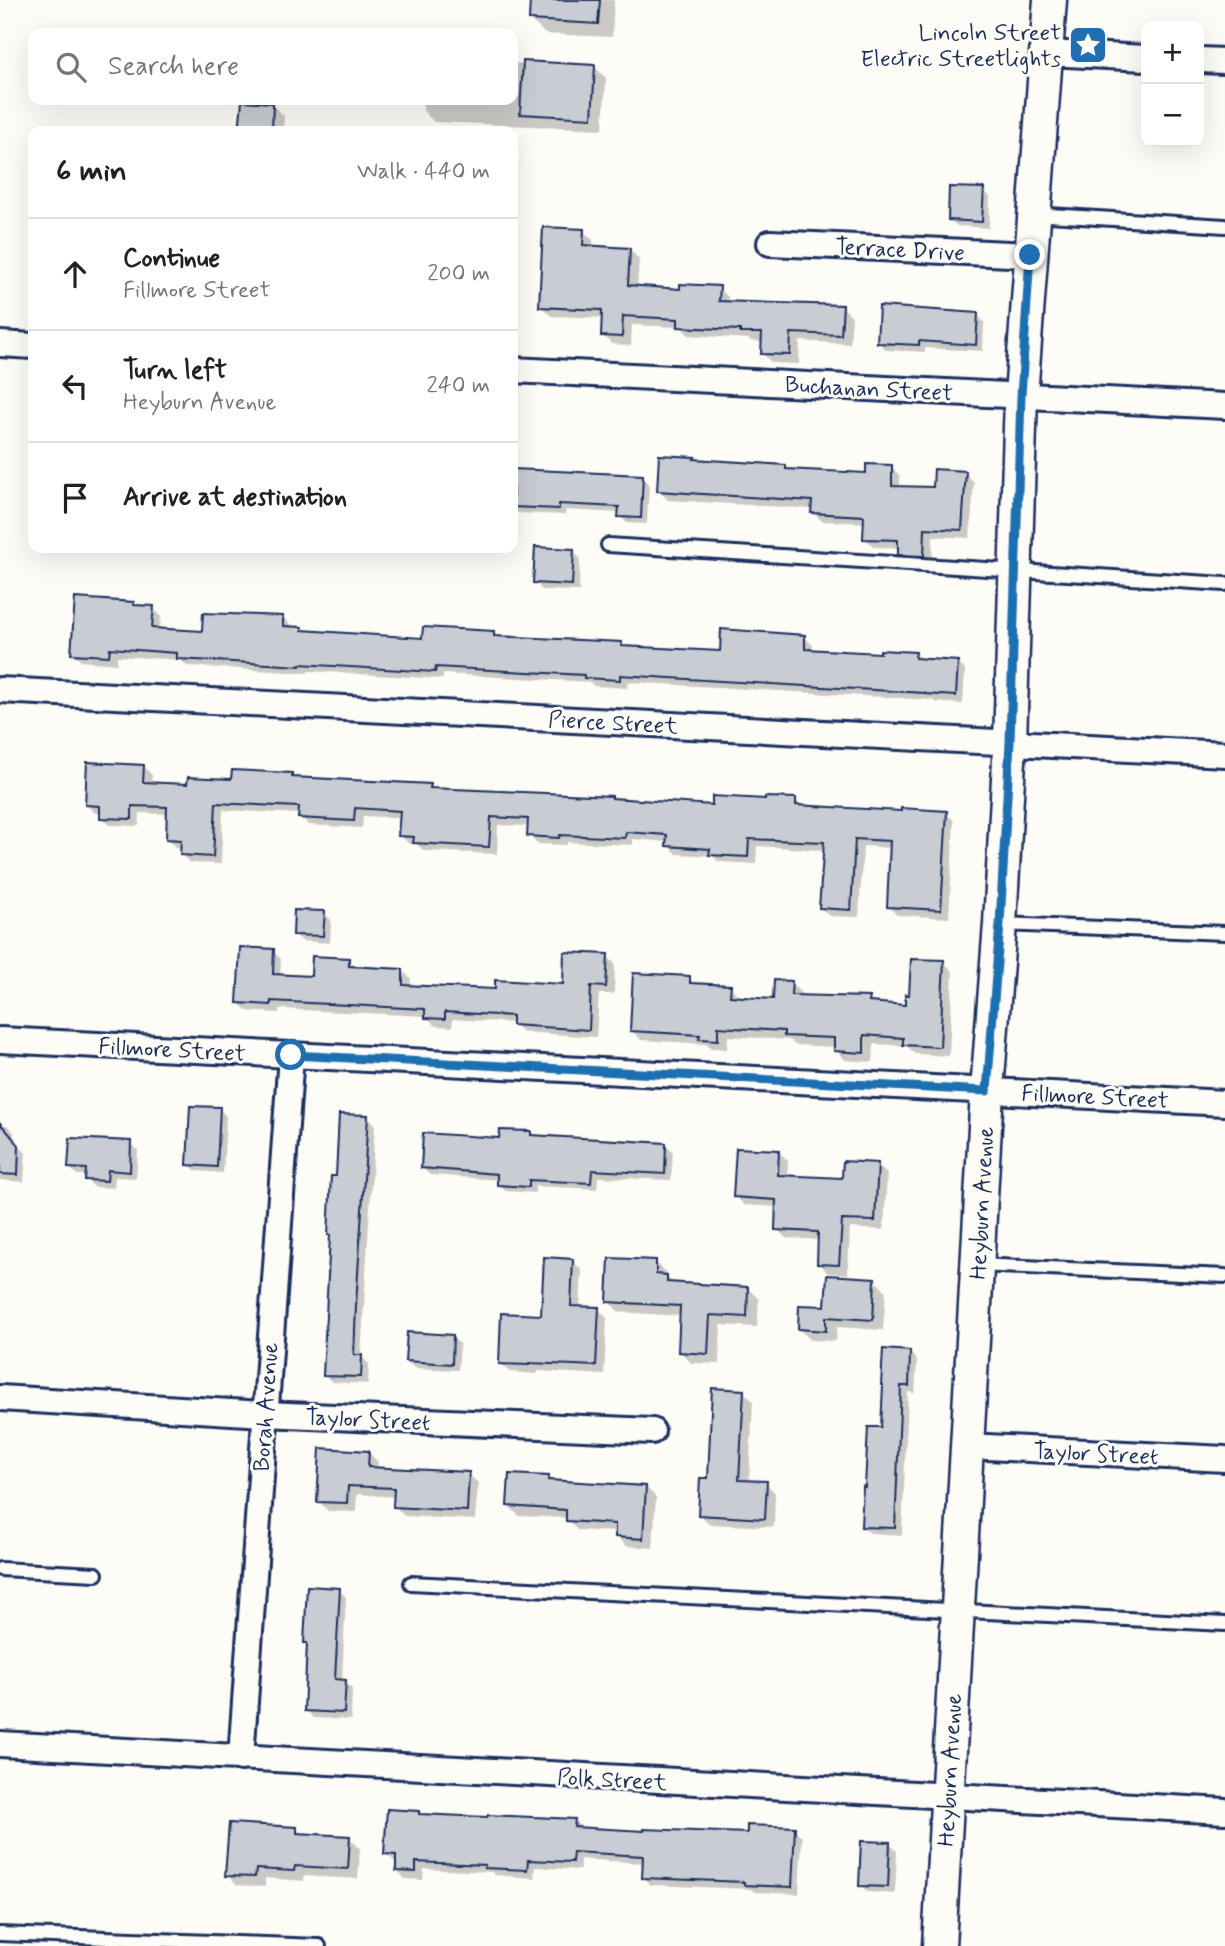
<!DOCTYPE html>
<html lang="en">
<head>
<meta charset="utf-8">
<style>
  body { margin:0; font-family:Mynerve,sans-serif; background:#f6f6f6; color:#202124 }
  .controls { position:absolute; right:21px; top:21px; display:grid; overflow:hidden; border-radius:14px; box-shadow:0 7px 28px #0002 }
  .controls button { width:63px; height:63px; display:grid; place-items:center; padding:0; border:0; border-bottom:2px solid #e0e0e0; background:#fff; color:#202124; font:35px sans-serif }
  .stop { position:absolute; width:21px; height:21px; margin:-16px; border:5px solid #1f6fb2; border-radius:50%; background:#fff }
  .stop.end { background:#1f6fb2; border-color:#fff; box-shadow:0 2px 7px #0008 }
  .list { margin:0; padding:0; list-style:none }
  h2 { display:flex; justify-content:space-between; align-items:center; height:91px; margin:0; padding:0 28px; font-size:30px }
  h2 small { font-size:23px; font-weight:400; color:#757577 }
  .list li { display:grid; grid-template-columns:46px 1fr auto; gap:21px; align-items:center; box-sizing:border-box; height:112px; padding:0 28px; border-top:2px solid #e0e0e0 }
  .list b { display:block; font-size:26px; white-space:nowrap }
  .list p { margin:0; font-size:23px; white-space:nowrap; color:#757577 }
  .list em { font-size:23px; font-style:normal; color:#757577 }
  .icon { flex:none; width:38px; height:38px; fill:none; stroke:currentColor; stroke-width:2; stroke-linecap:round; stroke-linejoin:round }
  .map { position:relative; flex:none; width:1225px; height:1946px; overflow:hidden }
  .search { position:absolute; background:#fff; box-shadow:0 7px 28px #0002; left:28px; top:28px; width:490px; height:77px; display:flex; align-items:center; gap:18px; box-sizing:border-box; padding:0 24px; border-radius:14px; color:#757577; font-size:26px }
  .panel { position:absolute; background:#fff; box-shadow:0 7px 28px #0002; left:28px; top:126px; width:490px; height:427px; border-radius:14px }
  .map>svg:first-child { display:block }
  .shadow { fill:#0003 }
  .building { fill:#c9ccd3; stroke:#1b2f5e; stroke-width:2 }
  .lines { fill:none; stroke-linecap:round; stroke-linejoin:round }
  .service-casing { stroke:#1b2f5e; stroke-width:18 }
  .minor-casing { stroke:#1b2f5e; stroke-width:30 }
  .tertiary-casing { stroke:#1b2f5e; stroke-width:37 }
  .service { stroke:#fdfcf7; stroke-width:12 }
  .minor { stroke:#fdfcf7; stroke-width:24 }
  .tertiary { stroke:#fdfcf7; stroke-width:32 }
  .route { stroke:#1f6fb2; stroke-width:9 }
  .labels { text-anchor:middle; stroke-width:6; stroke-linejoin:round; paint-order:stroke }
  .poi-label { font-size:23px; fill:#1b2f5e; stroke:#fdfcf7; text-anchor:end }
  .street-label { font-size:23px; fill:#1b2f5e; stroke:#fdfcf7 }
</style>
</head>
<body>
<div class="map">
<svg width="1225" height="1946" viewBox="0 0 1225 1946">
  <rect width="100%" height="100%" fill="#fdfcf7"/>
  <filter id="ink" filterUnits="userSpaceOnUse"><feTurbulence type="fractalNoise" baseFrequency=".0143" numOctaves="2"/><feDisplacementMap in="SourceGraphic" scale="14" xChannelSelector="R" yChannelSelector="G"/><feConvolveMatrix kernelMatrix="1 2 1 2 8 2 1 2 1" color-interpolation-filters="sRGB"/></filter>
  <g filter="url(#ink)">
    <g class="shadow">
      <path d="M532 0H614L612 37 545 34 530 19Z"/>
      <path d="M513 63 595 67 606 78 603 129 434 122 423 111V100H513Z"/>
      <path d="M243 103 273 105 284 116 283 131H241Z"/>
      <path d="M983 190 990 197 989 228 957 226 949 219Z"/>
      <path d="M583 231 593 240V247L629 249 639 259 637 288 682 290 719 288 728 297V303L842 307 852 316 850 344 800 341 799 364 772 363 763 354V342L751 341 748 339 689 335 681 327 632 325 631 346 612 344 603 335V318L551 316 541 306Z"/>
      <path d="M977 315 984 322 983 351 925 348V352L886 350 879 342Z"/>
      <path d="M694 458 697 461 785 466 790 471 867 475 892 467 900 476V488L935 489 965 473 974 482 970 538 933 536 932 564 909 563 900 554V548L874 547 865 538 866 523 822 521 813 512V509L668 500 659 491Z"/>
      <path d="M513 470 642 477 649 484 647 524 627 523 620 516V513L566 510 565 515 518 513 513 508Z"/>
      <path d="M573 551 580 558 579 591 542 590 535 582Z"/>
      <path d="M133 604 136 607 153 608 161 616 160 630 204 633 283 617 291 625V628H302L306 632 424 640 493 633 498 638 621 644 625 648 722 653 804 637 813 645 812 651 882 655 915 653 922 660 957 662 965 670 963 704 935 702 933 700 628 682 627 688 594 686 590 682 443 674V679L308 671V673L187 666 181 660 117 656V664L81 661 73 653Z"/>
      <path d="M143 766 152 775 151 784 189 785 292 775 295 779 430 785 434 789 714 807 795 800 802 807 903 813H946L954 821 949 918 897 915 889 907 892 848 863 846 859 917 829 916 821 908 825 850 757 846 756 864 719 862 713 856 677 854 668 845V842L633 839V845L567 842V845L537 844 529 835V826L498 825 497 854 424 851 417 844H409L400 835 401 818 363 816 362 828 309 825 300 817V814L223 810 221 864 190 863 182 855V847H176L168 839 169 814 140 813 139 826 110 825 102 817V813H95L87 805Z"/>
      <path d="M324 913 331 920 330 943 302 941 295 934Z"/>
      <path d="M273 951 281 959 280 976 313 978 349 960 357 969 403 971 411 979 410 987 496 991 564 986 607 956 615 964 614 994H599L596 1037 522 1032 514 1023 453 1019 452 1027 435 1026 427 1016 279 1009V1013L247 1011 239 1003Z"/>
      <path d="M944 962 953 972 949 1056 915 1054 907 1046 874 1044 873 1062 845 1060 836 1050V1047L795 1045 790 1040 728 1036 727 1049 711 1048 707 1044 641 1040 631 1030 689 978 696 985 730 987 740 997V999L775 1001 791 983 801 993V997L869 999 874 1005 907 1007 911 996Z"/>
      <path d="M219 1109 226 1116 223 1173 196 1171 189 1164Z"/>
      <path d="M368 1117 375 1124 361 1356 369 1364 368 1384 332 1382 325 1375 337 1178Z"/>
      <path d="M0 1125H7L14 1133 13 1139 26 1153 24 1182 0 1180Z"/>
      <path d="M531 1133 535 1137 665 1145 673 1152 671 1180 598 1177 597 1189 535 1186V1193L506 1191 499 1184V1180L430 1175 422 1168 501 1140Z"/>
      <path d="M130 1143 138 1150 136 1178 115 1177 114 1188 94 1187 87 1180V1175H77L70 1168Z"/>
      <path d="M779 1152 788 1161 787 1177 844 1180 877 1165 887 1174 884 1230 850 1228 848 1274 828 1273 819 1263 820 1240 786 1238 777 1229 778 1207 744 1205 735 1196Z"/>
      <path d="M572 1261 582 1270 580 1308 598 1309 607 1318 604 1375 538 1371 537 1374 510 1372 500 1363 543 1317Z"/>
      <path d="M655 1262 667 1273V1277L674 1284 747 1288 759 1299 757 1327 721 1325 719 1364 691 1363 680 1351 682 1316 619 1312 608 1301Z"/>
      <path d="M874 1280 886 1291 883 1330 837 1327 836 1341 811 1340 799 1329 827 1308Z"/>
      <path d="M452 1337 460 1344 458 1370 414 1368 407 1361Z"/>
      <path d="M910 1353 917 1360 915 1393 908 1392 902 1535 870 1533 862 1526 867 1488 883 1429Z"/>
      <path d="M743 1391 753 1401 749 1482 766 1483 775 1493 774 1527 709 1524 700 1514 709 1480Z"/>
      <path d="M368 1452 378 1462 377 1469 468 1474 478 1483 475 1520 404 1516 395 1506 396 1497 357 1494 356 1512 328 1511 319 1501Z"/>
      <path d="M548 1478 552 1482 646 1487 656 1497 653 1548 626 1546 616 1536 617 1532 577 1530 567 1518 519 1516 509 1506Z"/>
      <path d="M339 1590 346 1597 342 1681H345L352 1689 351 1720 313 1718 306 1710Z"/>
      <path d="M418 1812 422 1816 574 1821 583 1829 748 1835 794 1829 802 1837 799 1894 754 1892 751 1889 651 1885 643 1877 644 1863 580 1859V1870L535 1867 534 1878 494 1875 492 1872 424 1869 423 1880 405 1879 397 1871 398 1861H394L386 1853Z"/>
      <path d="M296 1829 303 1835 349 1838 360 1848 358 1879 304 1876V1881L265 1878V1887L237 1885 227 1875Z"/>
      <path d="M890 1844 897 1851 895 1894 868 1892 860 1885Z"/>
    </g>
    <g class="building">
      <path d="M530 0H600L598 24 529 20Z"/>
      <path d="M523 61 595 65 592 118 520 114Z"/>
      <path d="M242 101 273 103 272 131H239Z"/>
      <path d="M949 187 984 188 982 222 948 220Z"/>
      <path d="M543 227 584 229 583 245 630 248 628 285 680 289V284L720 286 719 301 843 305 841 335 791 333 790 355 761 354 762 333H740V330L678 327V319L623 316 622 337 601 336 602 310 539 307Z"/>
      <path d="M879 306 978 313 976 345 919 341V345L877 343Z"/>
      <path d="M659 455 695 457 694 459 786 465V469L866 473V464L892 465V486L933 487 934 469 966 471 962 530 925 528 924 556 898 555V540L863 539 864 516 811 513 812 501 657 491Z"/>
      <path d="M513 469 643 475 641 518 618 517 619 507 559 504V509L513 507Z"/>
      <path d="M535 547 574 549 572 585 533 583Z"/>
      <path d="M75 598 134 602V605L154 606 152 628 202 631 203 613 283 616V626L302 627V630L422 638 423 627 494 631V636L622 642V646L720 651 721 629 805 635V649L880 653V650L916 652 915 658 958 661 956 696 925 694V693L620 675V680L584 678V675L436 667 435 672 300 664V666L252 663 177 659V653L110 648 109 656 71 654Z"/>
      <path d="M87 762 144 765 143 782 187 784 188 777 231 779 232 770 292 773V777L431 784 430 788 612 796V798L712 805V796L765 799V797L796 798V805L901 811V808L947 811 941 910 887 907 890 841 855 839 851 910 819 908 824 842 749 839 748 857 709 855 710 849 666 846 667 835 626 832 625 838 560 835 559 838 527 836 528 819 491 817 489 847 413 843 414 837 398 836 400 811 355 808 354 821 298 818 299 807 216 803 213 857 180 855 181 840 166 839 167 807 132 806V819L100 818V806L85 805Z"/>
      <path d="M294 910 325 911 323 936 293 935Z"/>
      <path d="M240 947 274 949 273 974 311 976 312 956 349 958V966L403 969V985L495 989V980L563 984 564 952 608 954 606 987 591 986 589 1030 512 1025V1016L445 1012V1019L425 1018V1009L271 1001V1005L237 1003Z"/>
      <path d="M911 959 944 960 940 1047 903 1045V1038L864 1035V1053L834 1051V1038L784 1036V1031L718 1027V1040L699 1039 700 1035 630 1031 633 973 690 976V983L731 985 730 996 773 999 774 980 792 981 791 995 870 997 869 1002 905 1005V994L909 995Z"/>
      <path d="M190 1106 220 1107 217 1167 187 1165Z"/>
      <path d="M339 1114 368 1115 356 1305 354 1355H362L361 1377 323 1376 330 1235H328L331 1176H336Z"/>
      <path d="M0 1123 19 1145 18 1175 0 1174Z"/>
      <path d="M500 1130 531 1131V1135L666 1143 665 1174 592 1170 591 1183 529 1180V1187L497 1185V1174L421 1168 423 1133 499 1138Z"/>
      <path d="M70 1138 131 1141 130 1172 108 1170 107 1181 85 1180 86 1169 68 1168Z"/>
      <path d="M736 1148 779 1150 778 1175 842 1178 843 1161 878 1163 875 1221 842 1220 839 1265 817 1264 818 1232 775 1230 776 1200 733 1197Z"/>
      <path d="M544 1257 573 1259 571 1306 599 1307 596 1366 529 1363V1365L499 1364 501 1313 541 1315Z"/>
      <path d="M609 1258 656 1260V1274L667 1275V1282L748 1287 747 1317 710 1315 708 1354 678 1352 680 1306 607 1302Z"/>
      <path d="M827 1275 875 1278 873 1320 826 1317V1331L798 1329 799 1305 825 1306Z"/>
      <path d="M407 1332 453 1335 452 1364 405 1361Z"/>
      <path d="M883 1349 910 1351 909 1386H901L895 1528 861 1527 863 1486 865 1487 868 1427H881L883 1385H881Z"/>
      <path d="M712 1388 744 1390 739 1480 767 1481 765 1519 698 1515 700 1478H708Z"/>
      <path d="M320 1448 369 1451 368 1467 469 1472 467 1511 393 1507 394 1488 348 1486 347 1503 317 1502Z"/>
      <path d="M509 1474 549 1476 548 1480 646 1486 643 1539 615 1537V1524L566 1521V1510L507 1506Z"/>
      <path d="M307 1586 340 1588 335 1679 346 1680 344 1713 304 1711 307 1643H304Z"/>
      <path d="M387 1809 419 1811V1814L487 1817 488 1815 575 1819 574 1827 644 1831V1829L747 1833V1825L795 1827 792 1887 744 1885V1882L642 1878 643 1856 573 1852 572 1862 528 1860 527 1870 484 1868 485 1865 416 1862V1872L396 1871V1855L384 1854Z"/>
      <path d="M229 1823 297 1827V1833L350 1836 348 1869 295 1866 294 1871 256 1869 255 1877 225 1876Z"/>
      <path d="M861 1841 890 1842 888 1887 859 1886Z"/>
    </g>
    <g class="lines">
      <g class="service-casing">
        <g id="service">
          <path d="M1033 214 1225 226"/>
          <path d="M608 545 1225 584"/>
          <path d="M1001 924 1225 933"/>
          <path d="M978 1265 1225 1276"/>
          <path d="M0 1569 96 1574"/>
          <path d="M411 1583 1225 1624"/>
          <path d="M0 1934 319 1946"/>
        </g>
      </g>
      <g class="minor-casing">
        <g id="minor">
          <path d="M1047 53 1146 58"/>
          <path d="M1199 60 1225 61"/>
          <path d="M770 243 1030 255"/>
          <path d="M0 344 33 346"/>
          <path d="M513 370 1225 406"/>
          <path d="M0 690 1225 754"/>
          <path d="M0 1040 1225 1103"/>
          <path d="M0 1398 265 1414 652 1431"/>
          <path d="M968 1446 1225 1459"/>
          <path d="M0 1744 1225 1811"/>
          <path d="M241 1758 291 1055"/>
        </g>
      </g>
      <g class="tertiary-casing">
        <path id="tertiary" d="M939 1946 987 1091 1000 924 1010 742 1021 396 1050 0"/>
      </g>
      <use href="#service" class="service"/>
      <use href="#minor" class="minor"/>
      <use href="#tertiary" class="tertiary"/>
    </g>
  </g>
  <g class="lines" filter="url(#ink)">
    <path class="route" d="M291 1055 987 1091 1000 924 1010 742 1021 396 1030 255"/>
  </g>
  <defs>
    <g id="sight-square" transform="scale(2.0125)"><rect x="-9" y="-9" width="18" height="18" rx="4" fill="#1f6fb2" stroke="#fdfcf7"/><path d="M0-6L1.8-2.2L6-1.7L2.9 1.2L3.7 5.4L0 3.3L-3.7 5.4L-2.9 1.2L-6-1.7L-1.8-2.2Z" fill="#fff"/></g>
  </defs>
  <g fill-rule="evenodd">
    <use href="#sight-square" x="1088" y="45"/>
  </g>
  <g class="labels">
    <g class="poi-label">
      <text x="1061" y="40">Lincoln Street<tspan x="1061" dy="26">Electric Streetlights</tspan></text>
    </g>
    <g class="street-label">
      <text transform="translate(900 249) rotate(3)" y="8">Terrace Drive</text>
      <text transform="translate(869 388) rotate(3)" y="8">Buchanan Street</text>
      <text transform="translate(613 722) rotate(3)" y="8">Pierce Street</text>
      <text transform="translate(172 1049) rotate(3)" y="8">Fillmore Street</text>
      <text transform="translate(1095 1096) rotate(3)" y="8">Fillmore Street</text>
      <text transform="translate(981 1203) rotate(-87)" y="8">Heyburn Avenue</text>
      <text transform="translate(265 1407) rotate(-86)" y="8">Borah Avenue</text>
      <text transform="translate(368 1419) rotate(3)" y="8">Taylor Street</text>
      <text transform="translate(1096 1453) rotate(3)" y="8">Taylor Street</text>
      <text transform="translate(949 1770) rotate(-87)" y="8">Heyburn Avenue</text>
      <text transform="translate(612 1779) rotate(3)" y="8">Polk Street</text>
    </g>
  </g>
</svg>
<div class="controls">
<button>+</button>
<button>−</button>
</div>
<div class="stop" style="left:291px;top:1055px"></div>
<div class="stop end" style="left:1030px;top:255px"></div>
<div class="search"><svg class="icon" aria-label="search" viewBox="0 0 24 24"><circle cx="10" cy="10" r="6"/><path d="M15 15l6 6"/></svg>Search here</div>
<section class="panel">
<h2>6 min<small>Walk · 440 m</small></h2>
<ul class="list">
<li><svg class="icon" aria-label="ahead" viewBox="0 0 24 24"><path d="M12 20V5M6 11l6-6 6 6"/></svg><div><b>Continue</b><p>Fillmore Street</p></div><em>200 m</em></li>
<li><svg class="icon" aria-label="left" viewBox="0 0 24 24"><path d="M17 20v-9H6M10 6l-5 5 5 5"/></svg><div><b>Turn left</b><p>Heyburn Avenue</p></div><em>240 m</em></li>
<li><svg class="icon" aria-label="arrive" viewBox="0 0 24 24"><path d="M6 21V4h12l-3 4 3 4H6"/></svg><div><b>Arrive at destination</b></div></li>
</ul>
</section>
</div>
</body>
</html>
